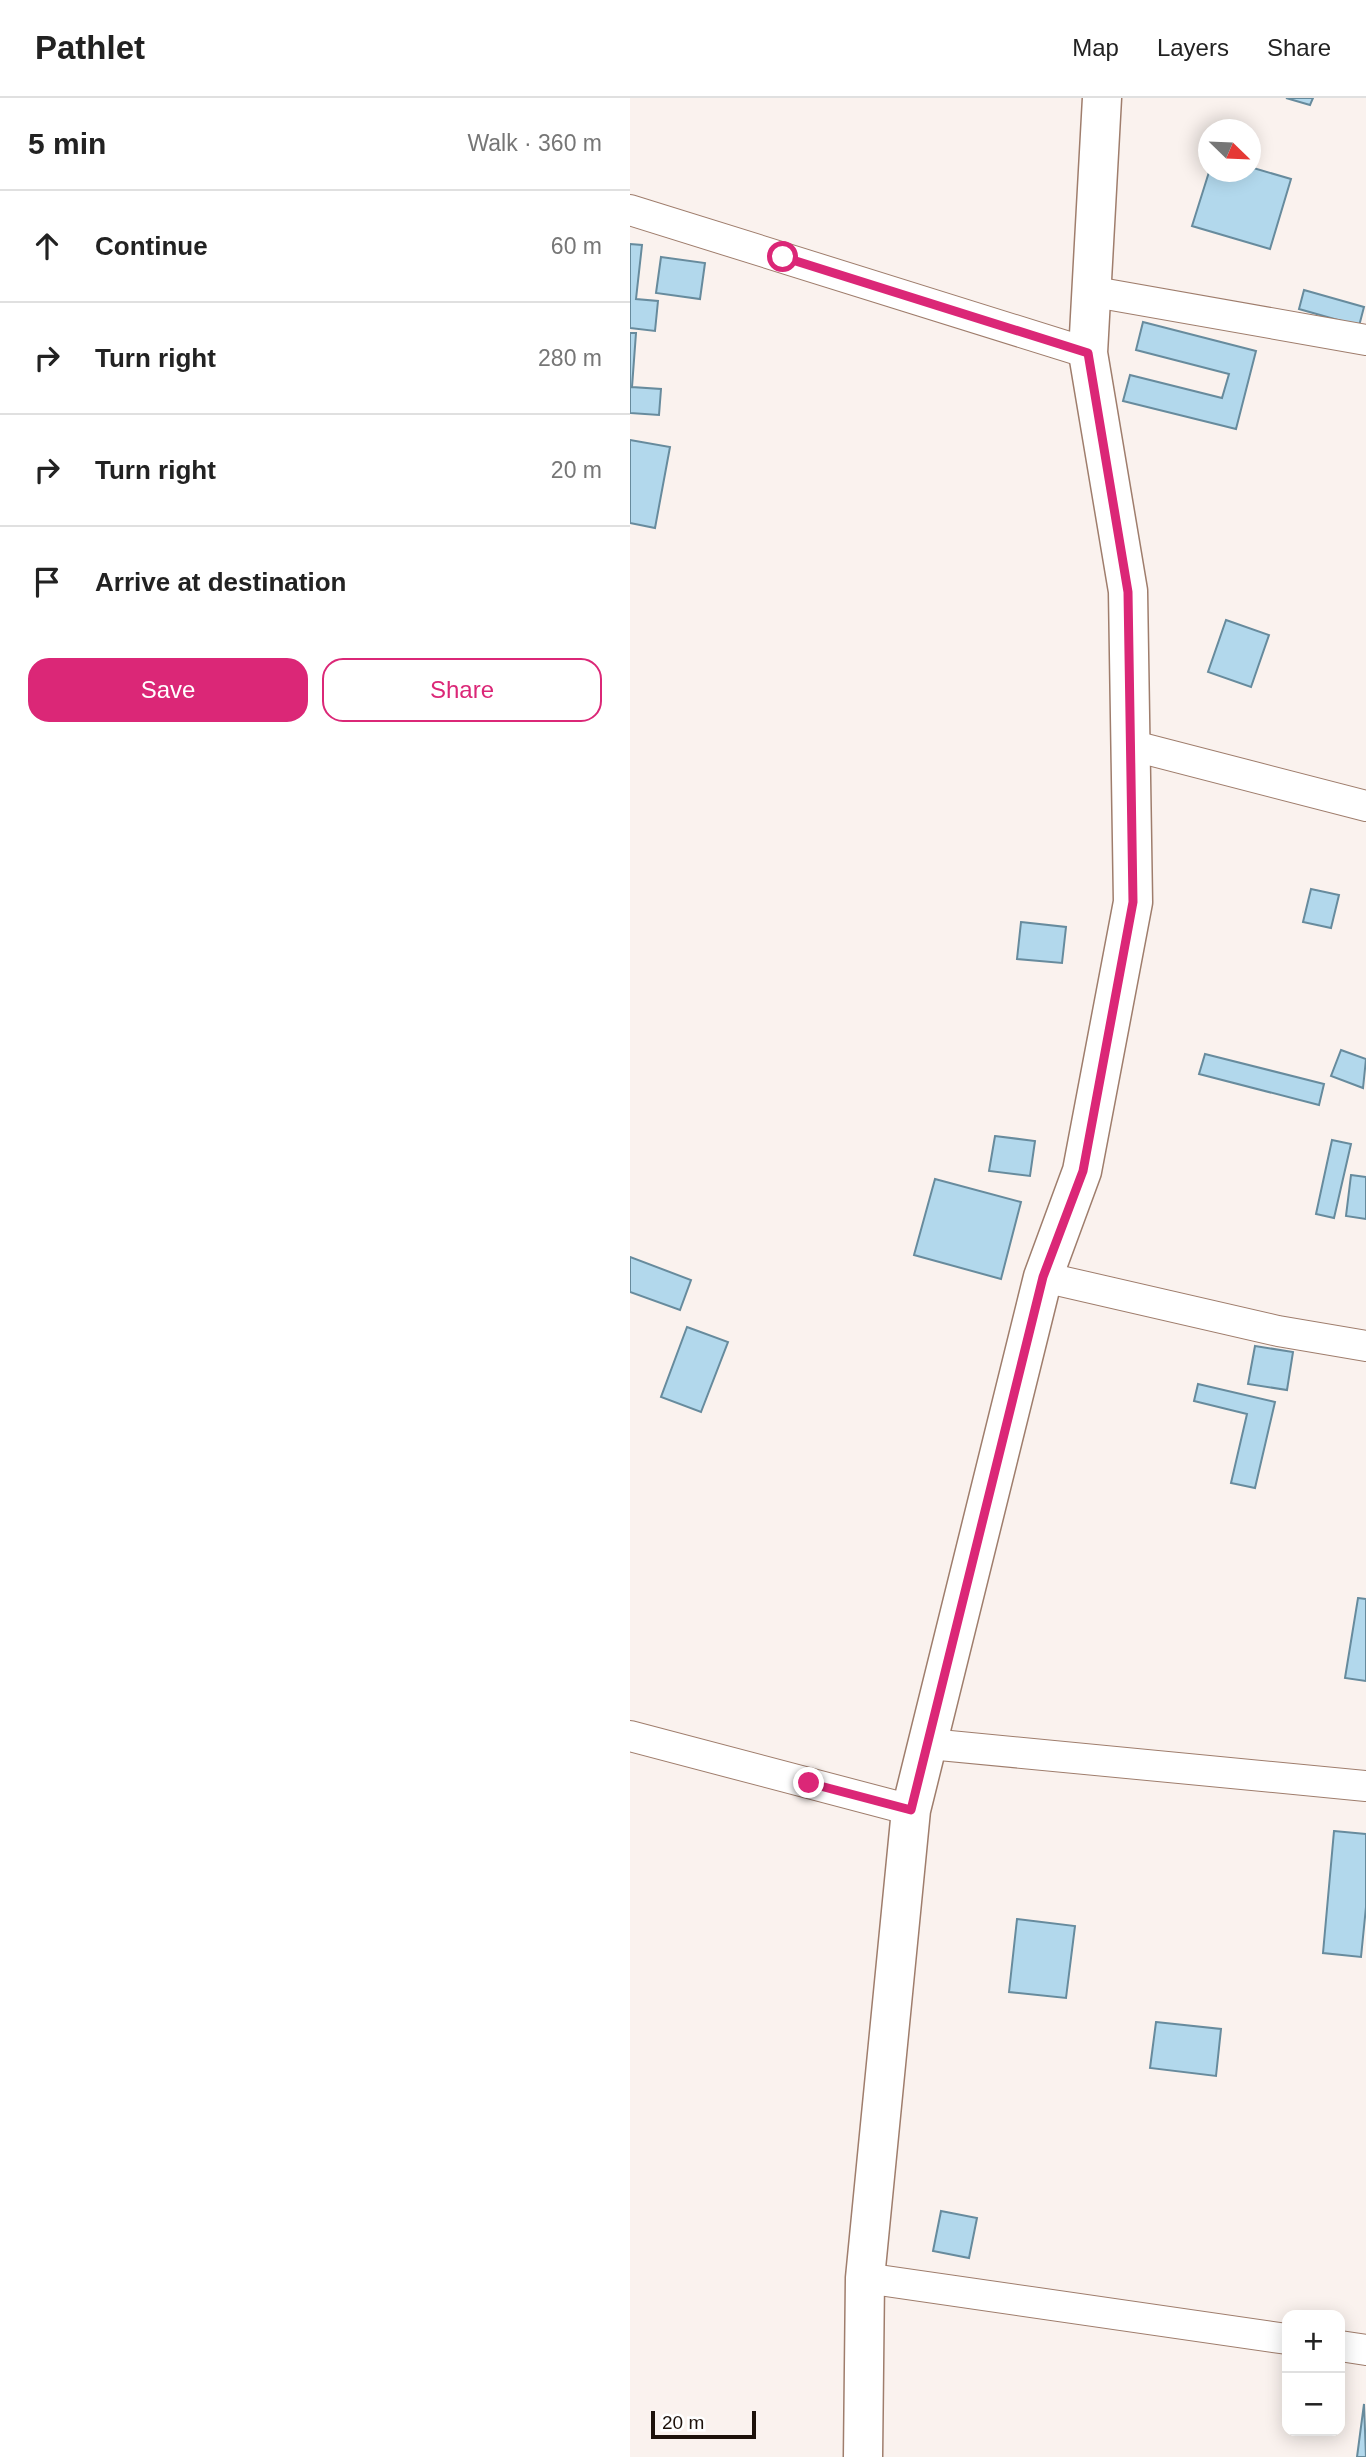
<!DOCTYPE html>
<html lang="en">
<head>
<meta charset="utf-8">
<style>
  body { margin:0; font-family:Arial,sans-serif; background:#f2f2f2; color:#222 }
  .controls { position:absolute; right:21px; bottom:21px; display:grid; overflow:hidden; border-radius:14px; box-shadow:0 4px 18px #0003 }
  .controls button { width:63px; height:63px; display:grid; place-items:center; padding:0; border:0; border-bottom:2px solid #e0e0e0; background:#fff; color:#222; font:35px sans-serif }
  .compass { position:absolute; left:568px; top:21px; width:63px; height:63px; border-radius:50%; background:#fff; box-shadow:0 4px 18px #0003; rotate:113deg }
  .scale { position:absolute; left:21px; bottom:18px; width:105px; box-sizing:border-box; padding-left:7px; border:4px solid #1d110a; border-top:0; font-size:19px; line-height:24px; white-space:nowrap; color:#1d110a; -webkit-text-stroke:5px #fff; paint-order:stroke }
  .stop { position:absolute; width:21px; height:21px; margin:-16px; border:5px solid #db2777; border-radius:50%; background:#fff }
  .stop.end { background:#db2777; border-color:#fff; box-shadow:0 2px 7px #0008 }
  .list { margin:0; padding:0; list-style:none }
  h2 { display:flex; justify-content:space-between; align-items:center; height:91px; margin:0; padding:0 28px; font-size:30px }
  h2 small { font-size:23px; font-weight:400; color:#767676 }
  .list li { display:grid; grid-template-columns:46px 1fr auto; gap:21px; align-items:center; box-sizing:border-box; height:112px; padding:0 28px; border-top:2px solid #e0e0e0 }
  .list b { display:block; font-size:26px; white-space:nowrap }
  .list em { font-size:23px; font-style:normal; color:#767676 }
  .actions { display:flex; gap:14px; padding:21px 28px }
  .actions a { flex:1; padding:16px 0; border:2px solid #db2777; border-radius:21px; text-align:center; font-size:24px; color:#db2777 }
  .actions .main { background:#db2777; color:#fff }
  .icon { flex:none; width:38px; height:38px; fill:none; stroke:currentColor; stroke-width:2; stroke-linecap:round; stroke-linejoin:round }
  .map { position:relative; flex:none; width:736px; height:2359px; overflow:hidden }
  header { display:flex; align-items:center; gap:42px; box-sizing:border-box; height:98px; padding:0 35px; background:#fff; border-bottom:2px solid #e0e0e0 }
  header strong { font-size:33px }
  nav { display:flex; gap:38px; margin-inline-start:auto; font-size:24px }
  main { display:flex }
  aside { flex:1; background:#fff }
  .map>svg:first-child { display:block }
  .building { fill:#b2d8ec; stroke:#678b9d; stroke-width:2 }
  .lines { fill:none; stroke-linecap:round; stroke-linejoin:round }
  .street-casing { stroke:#9f7d6c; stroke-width:32 }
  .secondary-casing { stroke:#9f7d6c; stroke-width:41 }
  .street { stroke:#fff; stroke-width:30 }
  .secondary { stroke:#fff; stroke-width:38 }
  .route { stroke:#db2777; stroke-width:9 }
</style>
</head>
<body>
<header>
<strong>Pathlet</strong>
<nav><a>Map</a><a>Layers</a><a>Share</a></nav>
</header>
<main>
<aside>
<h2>5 min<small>Walk · 360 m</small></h2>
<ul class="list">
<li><svg class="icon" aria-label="ahead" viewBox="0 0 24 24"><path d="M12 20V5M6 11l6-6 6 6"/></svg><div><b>Continue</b></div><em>60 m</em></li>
<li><svg class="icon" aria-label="right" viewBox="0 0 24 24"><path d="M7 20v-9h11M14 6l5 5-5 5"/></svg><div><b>Turn right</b></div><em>280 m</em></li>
<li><svg class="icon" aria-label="right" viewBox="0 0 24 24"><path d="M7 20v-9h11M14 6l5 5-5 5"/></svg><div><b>Turn right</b></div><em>20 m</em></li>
<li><svg class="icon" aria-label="arrive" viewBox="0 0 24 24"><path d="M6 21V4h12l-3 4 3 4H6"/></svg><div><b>Arrive at destination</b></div></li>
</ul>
<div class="actions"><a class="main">Save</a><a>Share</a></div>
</aside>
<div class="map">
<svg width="736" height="2359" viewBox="0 0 736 2359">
  <rect width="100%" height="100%" fill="#faf2ee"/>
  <g class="building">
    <path d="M656 0H683L680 7Z"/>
    <path d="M620 69 661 81 640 151 562 128 579 74H620Z"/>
    <path d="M0 146 12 147 6 201 28 203 25 233 0 230Z"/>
    <path d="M31 159 75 165 70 201 26 195Z"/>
    <path d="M674 192 734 209 729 228 669 211Z"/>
    <path d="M513 224 626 253 606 331 493 303 500 277 592 300 599 276 506 252Z"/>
    <path d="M0 235H6L2 289 31 291 29 317 0 315Z"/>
    <path d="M0 342 40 349 25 430 0 425Z"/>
    <path d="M596 522 639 537 621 589 578 574Z"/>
    <path d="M681 791 709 797 701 830 673 824Z"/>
    <path d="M391 824 436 829 432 865 387 861Z"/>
    <path d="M711 952 736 961 733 990 701 978Z"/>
    <path d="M575 956 694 986 689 1007 569 976Z"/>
    <path d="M365 1038 405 1043 400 1078 359 1073Z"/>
    <path d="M702 1042 721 1046 704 1120 686 1116Z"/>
    <path d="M721 1077 736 1079V1121L716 1118Z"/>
    <path d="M305 1081 391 1104 371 1181 284 1157Z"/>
    <path d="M0 1159 61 1182 50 1212 0 1194Z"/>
    <path d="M57 1229 98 1244 71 1314 31 1299Z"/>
    <path d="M625 1248 663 1254 657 1292 618 1286Z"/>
    <path d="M568 1286 645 1304 625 1390 601 1385 617 1316 564 1303Z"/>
    <path d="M728 1500 736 1501V1583L715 1580Z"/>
    <path d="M704 1733 736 1736V1809L731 1859 693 1855Z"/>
    <path d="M387 1821 445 1828 436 1900 379 1894Z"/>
    <path d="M526 1924 591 1931 586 1978 520 1970Z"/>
    <path d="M311 2113 347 2120 339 2160 303 2153Z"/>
    <path d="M734 2306 736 2359H727Z"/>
  </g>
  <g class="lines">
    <g class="street-casing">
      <g id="street">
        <path d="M0 112 458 255"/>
        <path d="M459 193 736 242"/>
        <path d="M500 647 736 708"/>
        <path d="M413 1179 648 1233 736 1248"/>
        <path d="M0 1638 281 1712"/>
        <path d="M299 1646 736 1688"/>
        <path d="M235 2180 657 2241"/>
        <path d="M710 2248 736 2252"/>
      </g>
    </g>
    <g class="secondary-casing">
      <path id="secondary" d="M233 2359 235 2180 281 1712 413 1179 452 1073 503 804 498 493 458 255 472 0"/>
    </g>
    <use href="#street" class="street"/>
    <use href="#secondary" class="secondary"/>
  </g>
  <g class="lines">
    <path class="route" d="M153 159 458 255 498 494 503 804 453 1073 413 1179 281 1712 179 1685"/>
  </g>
</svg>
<div class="controls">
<button>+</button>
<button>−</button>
</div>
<svg class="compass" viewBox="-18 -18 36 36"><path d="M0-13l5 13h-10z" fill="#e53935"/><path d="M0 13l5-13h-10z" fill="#767676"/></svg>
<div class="scale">20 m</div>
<div class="stop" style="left:153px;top:159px"></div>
<div class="stop end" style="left:179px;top:1685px"></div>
</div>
</main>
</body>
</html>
